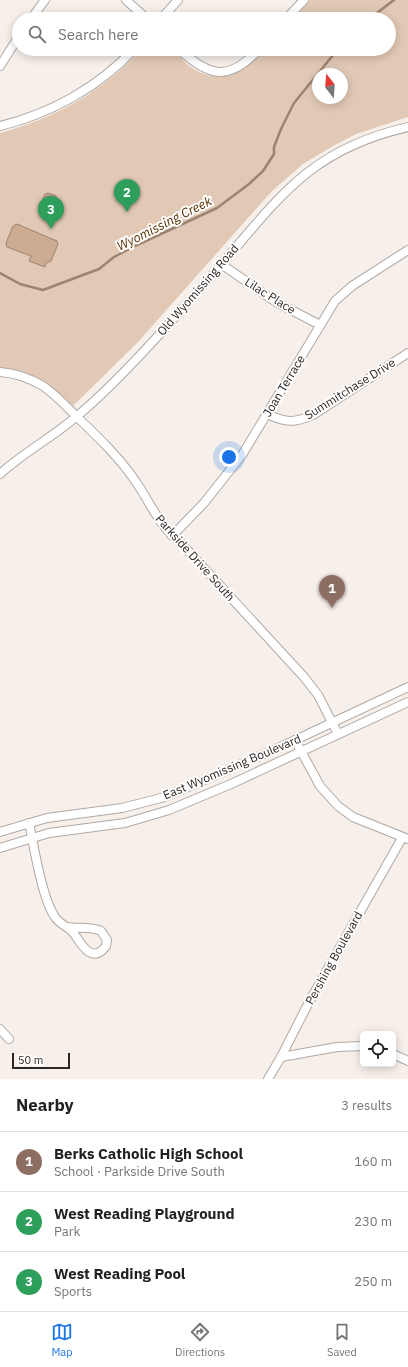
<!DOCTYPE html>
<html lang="en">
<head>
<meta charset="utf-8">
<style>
  body { margin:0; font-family:"IBM Plex Sans",sans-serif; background:#f2f2f2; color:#202124 }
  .controls { position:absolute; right:12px; bottom:12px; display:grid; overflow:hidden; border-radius:6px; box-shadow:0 2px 10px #0003 }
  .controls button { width:36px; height:36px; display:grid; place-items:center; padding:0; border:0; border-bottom:1px solid #e0e0e0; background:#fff; color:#202124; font:20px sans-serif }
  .compass { position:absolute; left:312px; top:68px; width:36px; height:36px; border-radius:50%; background:#fff; box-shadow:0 2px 10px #0003; rotate:343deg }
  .scale { position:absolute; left:12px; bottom:10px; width:58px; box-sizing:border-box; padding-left:4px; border:2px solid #2b2826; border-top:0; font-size:11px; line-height:14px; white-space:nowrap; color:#2b2826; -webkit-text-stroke:3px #fffefd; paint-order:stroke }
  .you { position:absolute; left:229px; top:457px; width:14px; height:14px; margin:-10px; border:3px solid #fff; border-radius:50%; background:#1a73e8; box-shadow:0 0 0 6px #1a73e833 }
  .badge { display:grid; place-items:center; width:26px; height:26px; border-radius:50%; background:#1a73e8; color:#fff; font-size:13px; font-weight:700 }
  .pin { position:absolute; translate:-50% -33px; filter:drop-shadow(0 1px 2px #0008) }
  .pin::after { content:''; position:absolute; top:21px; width:14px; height:12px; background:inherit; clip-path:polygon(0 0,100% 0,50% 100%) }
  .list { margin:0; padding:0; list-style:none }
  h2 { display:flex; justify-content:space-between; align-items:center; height:52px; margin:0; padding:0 16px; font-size:17px }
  h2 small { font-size:13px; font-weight:400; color:#757577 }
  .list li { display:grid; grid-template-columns:26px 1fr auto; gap:12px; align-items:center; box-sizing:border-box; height:60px; padding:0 16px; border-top:1px solid #e0e0e0 }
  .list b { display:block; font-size:15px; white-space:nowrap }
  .list p { margin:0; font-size:13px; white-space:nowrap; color:#757577 }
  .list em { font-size:13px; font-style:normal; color:#757577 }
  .icon { flex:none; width:22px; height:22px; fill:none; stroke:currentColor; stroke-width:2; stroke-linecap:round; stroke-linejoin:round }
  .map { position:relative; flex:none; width:408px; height:1079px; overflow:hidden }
  .search { position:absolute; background:#fff; box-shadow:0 2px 10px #0003; left:12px; right:12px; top:12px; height:44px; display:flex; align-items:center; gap:10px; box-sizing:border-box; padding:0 14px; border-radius:22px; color:#757577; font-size:15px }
  .sheet { height:232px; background:#fff }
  nav { display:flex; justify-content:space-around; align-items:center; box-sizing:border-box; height:56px; border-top:1px solid #e0e0e0; background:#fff; font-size:11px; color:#757577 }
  nav a { display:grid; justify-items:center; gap:2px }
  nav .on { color:#1a73e8 }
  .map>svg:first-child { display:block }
  .green { fill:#e1c9b5; fill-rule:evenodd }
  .water { fill:#cbac93; stroke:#9b8472 }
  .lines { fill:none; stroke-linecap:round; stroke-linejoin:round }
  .stream { stroke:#9b8472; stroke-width:2.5 }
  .minor-casing { stroke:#b0a9a5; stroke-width:10 }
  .minor { stroke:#fff; stroke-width:8 }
  .labels { text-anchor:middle; stroke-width:4; stroke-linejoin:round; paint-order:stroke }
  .street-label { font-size:12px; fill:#2b2826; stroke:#fffefd }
  .water-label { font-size:13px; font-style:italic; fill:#572e01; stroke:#fffefd }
</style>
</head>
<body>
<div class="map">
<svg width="408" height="1079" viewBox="0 0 408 1079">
  <rect width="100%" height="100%" fill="#f6efea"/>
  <path class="green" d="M310 0H408V117L356 134 333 146 303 164 272 191 138 342 73 406C50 386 32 371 0 368V133C56 118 102 92 142 49 149 49 162 46 169 49 176 51 183 61 188 65 219 88 243 73 266 49H389V19H293ZM318 74H342V98H318Z"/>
  <g class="water">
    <path d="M48 193 56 196 57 199 51 213 49 214 40 210 41 208 40 207 45 194Z"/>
    <path d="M17 224 57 241 58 244 51 261 46 263 45 267 29 261 31 256 7 247 6 243 13 226Z"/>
  </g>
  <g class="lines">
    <g class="stream">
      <path d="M369 19 394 0"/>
      <path d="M0 273 20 284 43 290 99 269 114 257 135 246 217 208 249 184 263 171 274 154V147L281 129 294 103 338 49"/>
    </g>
    <g class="minor-casing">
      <g id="minor">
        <path d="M126 0 147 19"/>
        <path d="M31 19 45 0"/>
        <path d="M161 19 178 0"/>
        <path d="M286 19 304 0"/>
        <path d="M179 49C209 77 229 82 259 49"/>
        <path d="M0 66 19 36"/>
        <path d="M0 126C50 114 99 87 134 49"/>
        <path d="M221 264 276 302 320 325"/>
        <path d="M0 372C15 373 31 379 43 386 56 395 66 406 77 417 98 437 120 458 136 482 150 502 159 526 179 541L304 677 318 695 338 734"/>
        <path d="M267 414C286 423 294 423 313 415L408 353"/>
        <path d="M0 474C24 452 53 437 77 416 92 404 106 390 119 377 155 341 188 303 221 265 281 195 312 149 408 127"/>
        <path d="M172 536 204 503 242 455 335 301 352 286 408 250"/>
        <path d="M295 740 320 786 338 806 353 817 408 839"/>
        <path d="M29 823C34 846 42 899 55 917 60 925 70 927 75 935 82 946 93 964 106 946L107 940 101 931C90 926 78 929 67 927"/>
        <path d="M0 832 47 818 122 808 165 797 276 749 408 687"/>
        <path d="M0 848 49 833 125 823 169 810 231 784 408 702"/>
        <path d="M0 1029 9 1039"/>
        <path d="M393 1054 408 1061"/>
        <path d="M281 1057 337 1047 363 1046"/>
        <path d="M268 1079 281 1057 309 1002 402 838"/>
      </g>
    </g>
    <use href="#minor" class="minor"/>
  </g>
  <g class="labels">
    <g class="street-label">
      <text transform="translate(198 290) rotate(-49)" y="4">Old Wyomissing Road</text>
      <text transform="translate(270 296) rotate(32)" y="4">Lilac Place</text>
      <text transform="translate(284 386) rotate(-59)" y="4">Joan Terrace</text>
      <text transform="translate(350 389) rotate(-32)" y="4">Summitchase Drive</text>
      <text transform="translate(195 558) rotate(48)" y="4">Parkside Drive South</text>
      <text transform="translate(232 767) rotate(-23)" y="4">East Wyomissing Boulevard</text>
      <text transform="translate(334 958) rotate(-61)" y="4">Pershing Boulevard</text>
    </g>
    <g class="water-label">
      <text transform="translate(164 223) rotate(-27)" y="5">Wyomissing Creek</text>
    </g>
  </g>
</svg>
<div class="controls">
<button><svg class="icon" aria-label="locate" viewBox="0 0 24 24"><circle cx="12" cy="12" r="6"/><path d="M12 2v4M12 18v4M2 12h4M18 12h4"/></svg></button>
</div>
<svg class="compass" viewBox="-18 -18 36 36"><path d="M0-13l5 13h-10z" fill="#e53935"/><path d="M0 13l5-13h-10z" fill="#757577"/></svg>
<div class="scale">50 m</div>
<div class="you"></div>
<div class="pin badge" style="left:332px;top:608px;background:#8d6e63">1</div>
<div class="pin badge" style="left:127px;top:212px;background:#2e9e5b">2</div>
<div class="pin badge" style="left:51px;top:229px;background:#2e9e5b">3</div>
<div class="search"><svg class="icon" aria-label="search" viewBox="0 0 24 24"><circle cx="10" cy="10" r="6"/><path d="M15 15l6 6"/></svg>Search here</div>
</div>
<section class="sheet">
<h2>Nearby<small>3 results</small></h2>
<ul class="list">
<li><span class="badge" style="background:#8d6e63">1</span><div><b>Berks Catholic High School</b><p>School · Parkside Drive South</p></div><em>160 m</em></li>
<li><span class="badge" style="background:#2e9e5b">2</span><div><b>West Reading Playground</b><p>Park</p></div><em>230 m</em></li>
<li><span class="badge" style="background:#2e9e5b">3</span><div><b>West Reading Pool</b><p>Sports</p></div><em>250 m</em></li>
</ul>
</section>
<nav>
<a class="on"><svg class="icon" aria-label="map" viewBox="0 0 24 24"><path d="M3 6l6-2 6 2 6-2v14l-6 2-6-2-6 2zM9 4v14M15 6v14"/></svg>Map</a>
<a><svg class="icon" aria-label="directions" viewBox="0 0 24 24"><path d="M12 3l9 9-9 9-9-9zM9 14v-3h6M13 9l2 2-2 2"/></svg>Directions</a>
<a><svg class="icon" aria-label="saved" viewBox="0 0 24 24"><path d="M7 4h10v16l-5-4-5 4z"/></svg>Saved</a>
</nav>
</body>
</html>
